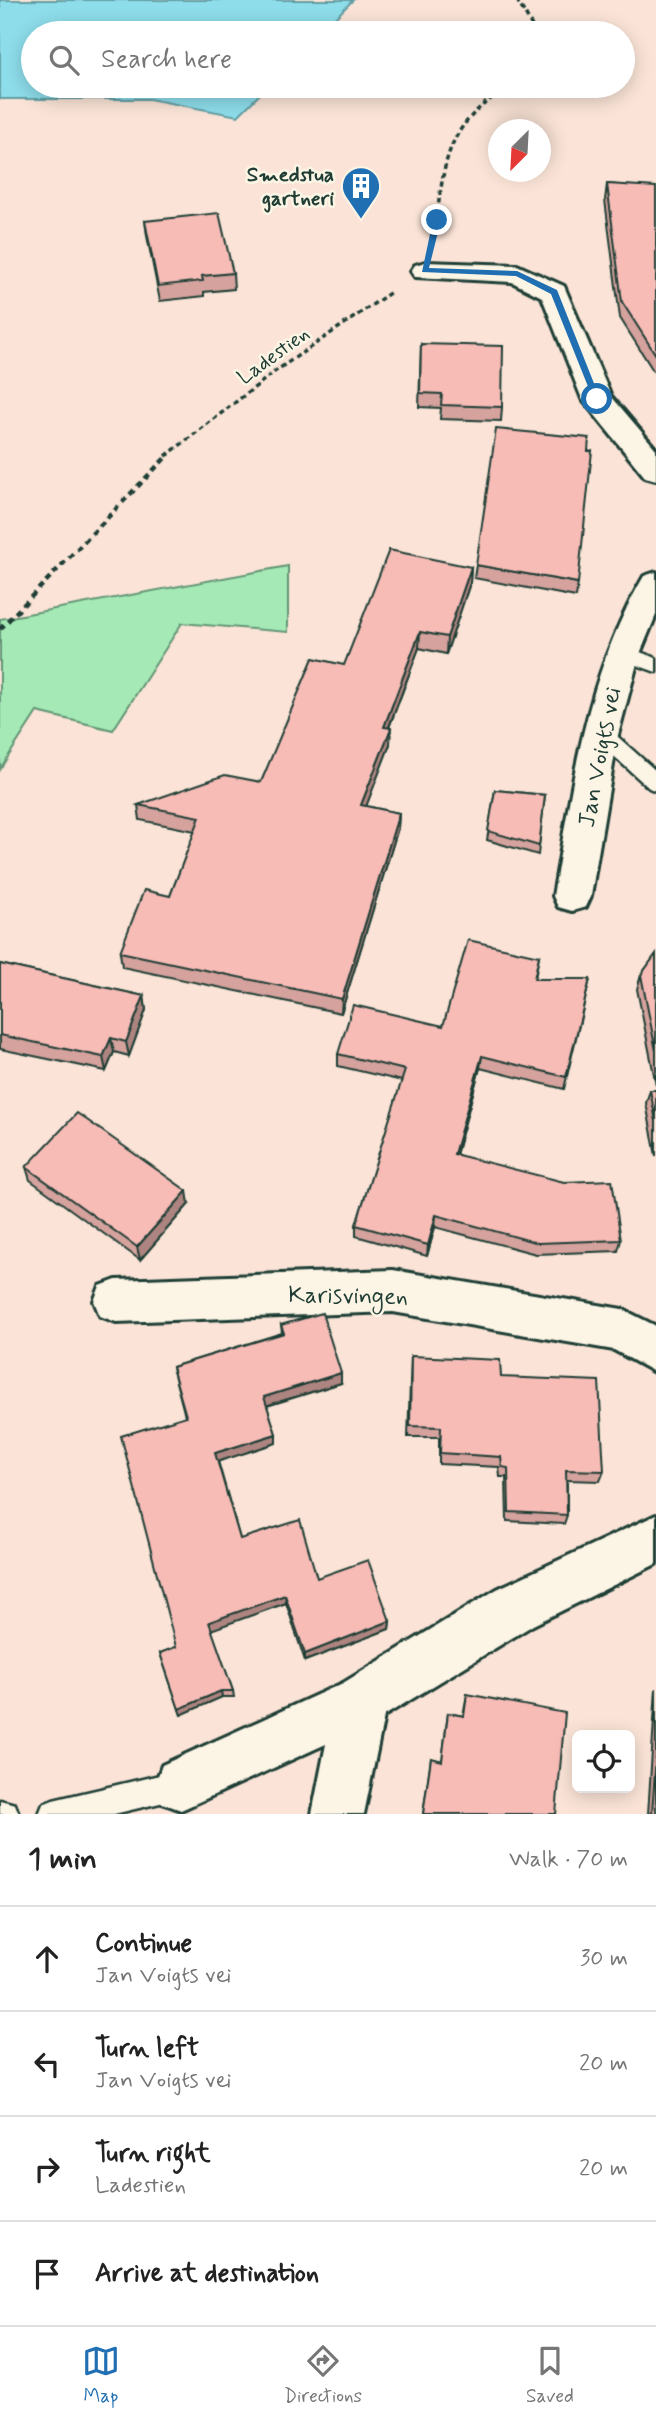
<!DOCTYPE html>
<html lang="en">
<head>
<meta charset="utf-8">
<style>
  body { margin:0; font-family:Mynerve,sans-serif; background:#f2f2f2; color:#222 }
  .controls { position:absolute; right:21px; bottom:21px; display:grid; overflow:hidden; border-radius:10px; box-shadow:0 4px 18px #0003 }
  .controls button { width:63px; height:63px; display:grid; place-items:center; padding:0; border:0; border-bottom:2px solid #e0e0e0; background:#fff; color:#222; font:35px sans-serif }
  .compass { position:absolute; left:488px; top:119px; width:63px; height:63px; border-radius:50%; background:#fff; box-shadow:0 4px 18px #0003; rotate:204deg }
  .stop { position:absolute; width:21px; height:21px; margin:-16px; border:5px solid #1f6fb2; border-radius:50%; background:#fff }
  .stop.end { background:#1f6fb2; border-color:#fff; box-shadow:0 2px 7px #0008 }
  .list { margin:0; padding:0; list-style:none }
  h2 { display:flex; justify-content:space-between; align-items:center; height:91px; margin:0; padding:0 28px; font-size:30px }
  h2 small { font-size:23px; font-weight:400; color:#767676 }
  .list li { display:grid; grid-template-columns:46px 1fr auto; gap:21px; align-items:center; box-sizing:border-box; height:105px; padding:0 28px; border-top:2px solid #e0e0e0 }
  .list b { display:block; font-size:26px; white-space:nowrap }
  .list p { margin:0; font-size:23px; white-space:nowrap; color:#767676 }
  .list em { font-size:23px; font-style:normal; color:#767676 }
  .icon { flex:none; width:38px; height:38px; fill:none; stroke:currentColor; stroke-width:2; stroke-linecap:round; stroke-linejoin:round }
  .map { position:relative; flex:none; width:656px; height:1814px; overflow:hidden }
  .search { position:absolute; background:#fff; box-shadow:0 4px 18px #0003; left:21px; right:21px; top:21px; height:77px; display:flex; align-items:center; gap:18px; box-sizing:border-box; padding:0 24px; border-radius:38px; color:#767676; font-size:26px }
  .sheet { height:511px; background:#fff }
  nav { display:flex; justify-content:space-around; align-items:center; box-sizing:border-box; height:98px; border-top:2px solid #e0e0e0; background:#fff; font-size:19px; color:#767676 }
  nav a { display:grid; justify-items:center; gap:4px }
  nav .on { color:#1f6fb2 }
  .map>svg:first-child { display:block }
  .green { fill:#a5eab6; stroke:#629475; stroke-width:2 }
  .water { fill:#8eddeb; stroke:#629da2; stroke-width:2 }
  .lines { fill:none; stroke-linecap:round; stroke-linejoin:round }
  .service-casing { stroke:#1f3d34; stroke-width:5 }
  .minor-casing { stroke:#1f3d34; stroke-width:6 }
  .path-far1 { stroke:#1f3d34; stroke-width:3.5; stroke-dasharray:5 3.5; stroke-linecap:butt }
  .path { stroke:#1f3d34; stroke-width:4.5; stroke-dasharray:6 5; stroke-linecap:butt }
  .service { fill:#fcf5e5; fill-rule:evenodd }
  .minor { fill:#fcf5e5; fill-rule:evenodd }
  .wall { fill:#d5a29d; stroke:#1f3d34; stroke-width:2 }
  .shaded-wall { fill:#ae8480; stroke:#1f3d34; stroke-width:2 }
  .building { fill:#f8bcb7; stroke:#1f3d34; stroke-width:2 }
  .route { fill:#1f6fb2 }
  .labels { text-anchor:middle; stroke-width:5; stroke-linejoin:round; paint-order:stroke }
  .far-poi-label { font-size:21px; font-weight:bold; fill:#1f3d34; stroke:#fcf5e5; text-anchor:end }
  .far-street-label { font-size:21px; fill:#1f3d34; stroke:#fcf5e5 }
  .street-label { font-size:24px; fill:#1f3d34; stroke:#fcf5e5 }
</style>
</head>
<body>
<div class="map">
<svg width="656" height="1814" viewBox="0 0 656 1814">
  <rect width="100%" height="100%" fill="#fbe4d7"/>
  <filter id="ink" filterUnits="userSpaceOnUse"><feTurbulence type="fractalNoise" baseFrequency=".0143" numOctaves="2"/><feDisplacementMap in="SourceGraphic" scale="14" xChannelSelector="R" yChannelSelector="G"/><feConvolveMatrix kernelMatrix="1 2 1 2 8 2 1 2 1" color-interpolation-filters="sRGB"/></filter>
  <g filter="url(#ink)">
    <path class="green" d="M288 566V632L182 623 113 730 37 712 0 769V619Z"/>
    <path class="water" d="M0 0H353L320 33H33V86H268L238 116 149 99H0Z"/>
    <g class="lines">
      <g class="service-casing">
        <g id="service">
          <path d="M624 646 656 658V672L617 658 615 653 617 648Z"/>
          <path d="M601 726 608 728 656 771V791L649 788 594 738 591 733 594 728Z"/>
          <path d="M181 1770 191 1774 195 1784 191 1794 181 1798 114 1814H39L43 1804 53 1800Z"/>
          <path d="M0 1800 15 1804 19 1814H0Z"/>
        </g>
      </g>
      <g class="minor-casing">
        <g id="minor">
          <path d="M425 262 517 265 564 286 611 396 656 449V480L645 477 582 399 542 297 512 282 415 277 411 271 415 265Z"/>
          <path d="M656 572V615L639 656 618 735 591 896 586 907 572 911 558 907 553 896C573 783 585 676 644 576Z"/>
          <path d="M393 1270 622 1309 656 1326V1373L614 1350 393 1312 116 1322 100 1316 94 1301 100 1286 116 1280Z"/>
          <path d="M656 1515V1564L533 1625 384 1716 364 1814H312L326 1744 181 1810 162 1803 155 1784 162 1765 343 1683 497 1589Z"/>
        </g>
      </g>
      <g class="path-far1">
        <path d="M517 0 536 33"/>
        <path d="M433 237C447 162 439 131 509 86"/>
        <path d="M166 456 277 370 391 292"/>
      </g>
      <path class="path" d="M0 629 169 454"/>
      <use href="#service" class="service"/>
      <use href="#minor" class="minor"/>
    </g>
    <g class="wall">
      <path d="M607 184 656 188V375L620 318 605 200Z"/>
      <path d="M145 221 233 273 234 289 204 292V296L160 301 147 236Z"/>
      <path d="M421 344 502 407 501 421 440 419 441 408 419 407Z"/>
      <path d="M476 565 578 583 576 597 474 578Z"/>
      <path d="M471 567 470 583 446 654 419 648 389 728 390 744 366 806 399 813 398 828 341 1013 122 967 120 952 170 896 195 831 140 820 138 805 261 782 344 665Z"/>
      <path d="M495 790 545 795 538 855 487 840Z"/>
      <path d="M656 954V1085L637 989 641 975Z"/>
      <path d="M539 956 535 979H590L564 1089 480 1068 456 1154 621 1240 618 1251 536 1254 435 1227 427 1256 356 1236V1225L402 1081 338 1066V1054L443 1026Z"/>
      <path d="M0 964 144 996 146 1010 129 1056 114 1052 106 1071 0 1049Z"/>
      <path d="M650 1090H656V1156L646 1103Z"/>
      <path d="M26 1167 189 1204 140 1260 30 1180Z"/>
      <path d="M281 1325 341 1383 267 1406 276 1434V1443L218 1461 240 1539 317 1578 390 1621 389 1629 305 1661 286 1603 211 1629 233 1691 234 1697H222L181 1715 160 1653 176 1647 185 1416 172 1367 282 1333Z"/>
      <path d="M411 1356 501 1377 604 1471 600 1481 567 1480V1515L564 1524 507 1521 506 1477H500L499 1467 439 1464V1437H408Z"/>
      <path d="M656 1688V1814H648Z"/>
      <path d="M467 1694 556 1814H423L431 1758 442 1761 448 1713 463 1716Z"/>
    </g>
    <g class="shaded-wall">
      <path d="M471 567 470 583 446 654 447 637Z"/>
      <path d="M420 632 419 648 383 742 384 727Z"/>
      <path d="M391 728 390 744 361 820V805Z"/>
      <path d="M399 813 398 828 341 1013 342 999Z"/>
      <path d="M144 996 146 1010 129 1056 126 1042Z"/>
      <path d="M111 1038 114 1052 106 1071 103 1057Z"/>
      <path d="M482 1056 480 1068 453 1166 454 1154Z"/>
      <path d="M187 1191 189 1204 140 1260 137 1247Z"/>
      <path d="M436 1215 435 1227 427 1256 428 1245Z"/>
      <path d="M341 1373V1383L265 1406 264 1397Z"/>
      <path d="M276 1434V1443L217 1462 215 1453Z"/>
      <path d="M285 1595 286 1603 211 1630 209 1622Z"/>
      <path d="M390 1621 389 1629 305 1661V1654Z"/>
      <path d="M221 1691 222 1697 181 1715 179 1709Z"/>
    </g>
    <g class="building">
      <path d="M607 184 656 187V355L622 302Z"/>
      <path d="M219 213 233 273 202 276 203 281 158 286 145 221Z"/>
      <path d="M421 344 503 346 502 407 441 405 442 394 420 393Z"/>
      <path d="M496 429 589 438 588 451H592L578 583 476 565Z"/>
      <path d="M389 550 471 567 447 637 420 632 384 727 391 728 361 805 399 813 342 999 120 952 144 890 170 896 200 817 138 805 225 775 261 782 313 658 344 665Z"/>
      <path d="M495 790 545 795 539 846 488 831Z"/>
      <path d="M468 940 539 956 534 979H590L566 1077 482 1056 454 1154 564 1182 612 1180 621 1240 538 1243 436 1215 428 1245 356 1225 405 1070 338 1054 353 1005 443 1026Z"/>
      <path d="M656 954V1051L641 975Z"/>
      <path d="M0 964 144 996 126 1042 111 1038 103 1057 0 1035Z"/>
      <path d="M650 1090H656V1121Z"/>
      <path d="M77 1113 187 1191 137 1247 26 1167Z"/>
      <path d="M322 1313 341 1373 264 1397 276 1434 215 1453 240 1539 300 1520 317 1578 368 1560 390 1621 305 1654 285 1595 209 1622 233 1691H221L179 1709 160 1653 176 1647 121 1436 186 1416 172 1367 284 1333 281 1325Z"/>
      <path d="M411 1356 500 1360 501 1377 599 1381 604 1471 566 1470 567 1515 509 1512 508 1468 502 1467 501 1457 440 1453 441 1427 410 1426Z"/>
      <path d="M467 1694 565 1713 556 1814H423L431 1758 442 1761 448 1713 464 1716Z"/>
      <path d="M656 1756V1814H652Z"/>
    </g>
  </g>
  <path class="route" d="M437 218 441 220 429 268 517 271 557 290 601 401 593 399 551 294 516 276 422 272 433 220Z"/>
  <defs>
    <g id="building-pin" transform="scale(2.0125)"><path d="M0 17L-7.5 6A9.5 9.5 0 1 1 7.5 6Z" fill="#1f6fb2" stroke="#fcf5e5"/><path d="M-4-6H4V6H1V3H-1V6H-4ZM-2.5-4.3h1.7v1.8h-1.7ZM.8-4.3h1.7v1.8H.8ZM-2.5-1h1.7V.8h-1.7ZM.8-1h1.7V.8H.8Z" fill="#fff"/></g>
  </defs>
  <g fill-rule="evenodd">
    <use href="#building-pin" x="361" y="186"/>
  </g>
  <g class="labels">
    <g class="far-poi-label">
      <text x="334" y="181">Smedstua<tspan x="334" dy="24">gartneri</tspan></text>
    </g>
    <g class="far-street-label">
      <text transform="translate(273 355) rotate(-36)" y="7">Ladestien</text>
    </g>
    <g class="street-label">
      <text transform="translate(599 757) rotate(-79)" y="8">Jan Voigts vei</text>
      <text transform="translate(348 1295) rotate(1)" y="8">Karisvingen</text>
    </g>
  </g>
</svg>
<div class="controls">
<button><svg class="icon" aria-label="locate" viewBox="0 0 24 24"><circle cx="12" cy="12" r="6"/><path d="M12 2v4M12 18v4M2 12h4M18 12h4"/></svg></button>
</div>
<svg class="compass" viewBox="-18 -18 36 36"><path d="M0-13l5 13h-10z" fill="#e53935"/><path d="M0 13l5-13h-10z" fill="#767676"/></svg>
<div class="stop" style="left:597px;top:399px"></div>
<div class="stop end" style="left:437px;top:220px"></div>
<div class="search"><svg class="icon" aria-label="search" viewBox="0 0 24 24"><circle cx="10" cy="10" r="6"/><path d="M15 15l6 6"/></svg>Search here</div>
</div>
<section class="sheet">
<h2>1 min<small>Walk · 70 m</small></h2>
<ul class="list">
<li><svg class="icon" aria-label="ahead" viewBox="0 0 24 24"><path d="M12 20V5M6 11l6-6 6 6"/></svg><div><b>Continue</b><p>Jan Voigts vei</p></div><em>30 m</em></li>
<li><svg class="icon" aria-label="left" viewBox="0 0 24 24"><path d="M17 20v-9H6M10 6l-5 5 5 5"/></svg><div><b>Turn left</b><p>Jan Voigts vei</p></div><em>20 m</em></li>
<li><svg class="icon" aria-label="right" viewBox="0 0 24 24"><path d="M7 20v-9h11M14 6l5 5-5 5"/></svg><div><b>Turn right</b><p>Ladestien</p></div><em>20 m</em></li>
<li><svg class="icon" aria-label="arrive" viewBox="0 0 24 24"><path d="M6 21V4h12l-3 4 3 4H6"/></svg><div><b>Arrive at destination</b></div></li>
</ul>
</section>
<nav>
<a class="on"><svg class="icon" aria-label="map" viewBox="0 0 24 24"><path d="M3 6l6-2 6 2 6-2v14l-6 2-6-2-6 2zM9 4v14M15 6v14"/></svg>Map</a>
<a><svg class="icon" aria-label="directions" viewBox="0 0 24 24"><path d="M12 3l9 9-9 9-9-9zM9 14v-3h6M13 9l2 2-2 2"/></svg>Directions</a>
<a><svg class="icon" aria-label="saved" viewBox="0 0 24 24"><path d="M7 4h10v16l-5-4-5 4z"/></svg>Saved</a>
</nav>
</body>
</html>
